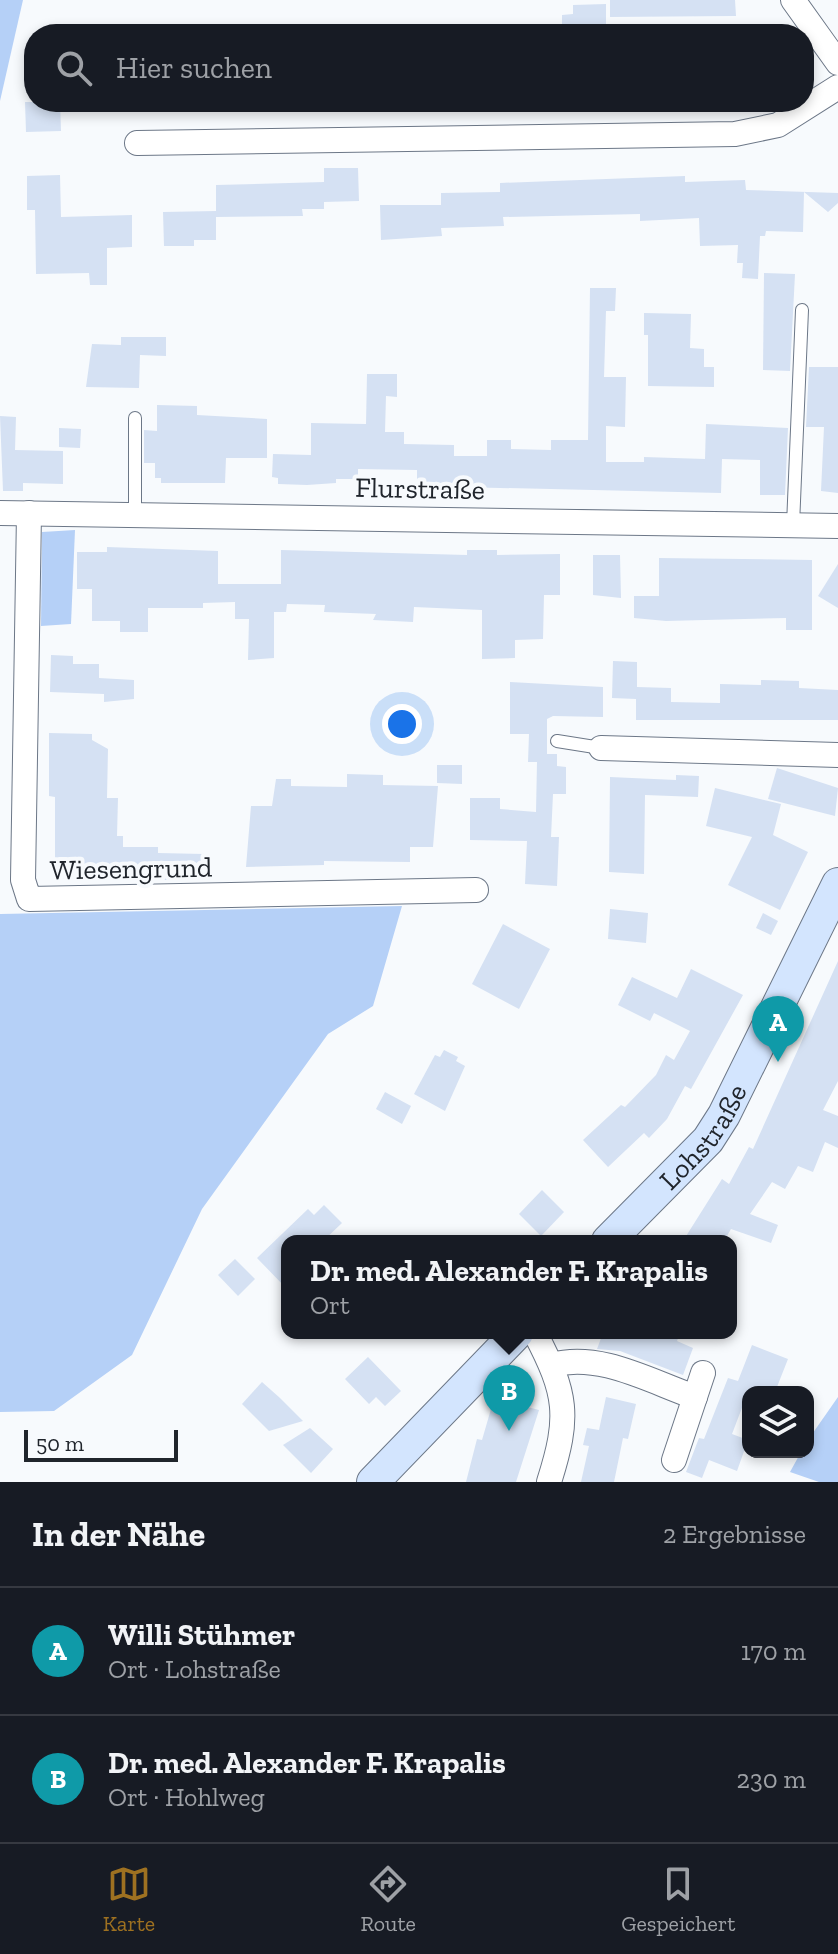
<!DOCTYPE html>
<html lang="de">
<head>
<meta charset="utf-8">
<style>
  body { margin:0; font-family:"Zilla Slab",serif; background:#20242c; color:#f1f3f6 }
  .controls { position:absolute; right:24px; bottom:24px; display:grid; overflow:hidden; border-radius:16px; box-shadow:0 4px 12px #0003 }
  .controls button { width:72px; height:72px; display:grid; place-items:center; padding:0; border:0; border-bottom:2px solid #363941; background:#171b24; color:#f1f3f6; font:40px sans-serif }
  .scale { position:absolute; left:24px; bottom:20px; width:154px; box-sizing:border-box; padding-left:8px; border:4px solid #20252c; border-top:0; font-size:22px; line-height:28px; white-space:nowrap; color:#20252c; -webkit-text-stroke:6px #f7fafd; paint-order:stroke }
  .you { position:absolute; left:402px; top:724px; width:28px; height:28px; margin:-20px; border:6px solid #fff; border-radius:50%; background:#1a73e8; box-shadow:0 0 0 12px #1a73e833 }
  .badge { display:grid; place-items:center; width:52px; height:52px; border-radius:50%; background:#9e7121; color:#fff; font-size:26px; font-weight:700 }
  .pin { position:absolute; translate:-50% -66px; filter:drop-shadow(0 2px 4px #0008) }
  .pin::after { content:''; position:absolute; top:42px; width:28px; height:24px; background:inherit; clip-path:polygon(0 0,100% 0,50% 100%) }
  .popup { position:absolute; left:281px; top:1235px; width:456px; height:104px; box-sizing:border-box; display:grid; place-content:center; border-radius:16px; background:#171b24; filter:drop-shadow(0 2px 6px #0005); font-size:26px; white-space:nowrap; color:#9ea1a6 }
  .popup b { font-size:30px; color:#f1f3f6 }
  .popup::after { content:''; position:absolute; left:50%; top:100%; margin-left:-16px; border:16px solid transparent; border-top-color:#171b24 }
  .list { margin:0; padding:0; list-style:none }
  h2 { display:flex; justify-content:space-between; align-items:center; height:104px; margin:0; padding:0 32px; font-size:34px }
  h2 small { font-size:26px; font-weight:400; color:#9ea1a6 }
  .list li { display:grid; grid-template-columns:52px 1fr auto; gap:24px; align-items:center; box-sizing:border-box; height:128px; padding:0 32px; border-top:2px solid #363941 }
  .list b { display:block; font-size:30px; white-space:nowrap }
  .list p { margin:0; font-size:26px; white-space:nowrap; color:#9ea1a6 }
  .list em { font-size:26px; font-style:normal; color:#9ea1a6 }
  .icon { flex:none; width:44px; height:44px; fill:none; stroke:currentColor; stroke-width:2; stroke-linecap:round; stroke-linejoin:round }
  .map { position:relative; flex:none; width:838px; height:1482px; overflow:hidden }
  .search { position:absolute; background:#171b24; box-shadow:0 4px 12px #0003; left:24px; right:24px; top:24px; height:88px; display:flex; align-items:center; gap:20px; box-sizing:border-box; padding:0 28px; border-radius:32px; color:#9ea1a6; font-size:30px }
  .sheet { height:360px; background:#171b24 }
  nav { display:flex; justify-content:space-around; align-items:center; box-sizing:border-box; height:112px; border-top:2px solid #363941; background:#171b24; font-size:22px; color:#9ea1a6 }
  nav a { display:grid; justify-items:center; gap:4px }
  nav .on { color:#9e7121 }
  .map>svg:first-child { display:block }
  .green { fill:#b5d0f7 }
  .building { fill:#d5e1f3 }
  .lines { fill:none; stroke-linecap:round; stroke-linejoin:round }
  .lane-casing { stroke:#6c7787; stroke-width:14 }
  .street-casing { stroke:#6c7787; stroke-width:26 }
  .secondary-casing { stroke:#6c7787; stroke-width:34 }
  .lane { stroke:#fff; stroke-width:12 }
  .street { stroke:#fff; stroke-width:24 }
  .secondary { stroke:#d3e5fe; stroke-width:32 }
  .labels { text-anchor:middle; stroke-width:8; stroke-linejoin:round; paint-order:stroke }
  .street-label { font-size:28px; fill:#20252c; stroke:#f7fafd }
</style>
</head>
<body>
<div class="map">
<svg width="838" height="1482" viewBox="0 0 838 1482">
  <rect width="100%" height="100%" fill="#f7fafd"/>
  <g class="green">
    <path d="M0 0H23L0 101Z"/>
    <path d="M75 530 71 624 41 626 42 532Z"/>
    <path d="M402 906 373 1006 328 1034 202 1209 132 1355 54 1411 0 1412V914Z"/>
    <path d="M838 1397V1482H819L790 1472 801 1452H808V1440Z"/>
  </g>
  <g class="building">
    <path d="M610 0H735L736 16 610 17Z"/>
    <path d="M606 4V34H562V15L573 14V5Z"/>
    <path d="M25 102H60L61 131 26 132Z"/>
    <path d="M324 168H358L359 201 324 202V209H302L303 216 216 217V240H194V246H164L163 212 216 211V185L324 182Z"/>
    <path d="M60 175 61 217 132 215V247L107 248V285H90L89 273 36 274 35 210H27V176Z"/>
    <path d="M685 176V182L745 180 746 190 838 193V203L828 212 804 192 803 232 766 231 765 236H760L758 279 742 278 743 263H737L738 245 700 246 699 218 640 221V214L503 217 504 226 441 228 442 236 381 240 380 205H441V193L500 192V183Z"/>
    <path d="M764 273 795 274 790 371 763 370Z"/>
    <path d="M590 288H616L615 311H606L604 377H626L625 427 606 426V462H644V457L705 459 706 424 788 428 785 495H760V460L722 459 721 493 417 486V470L358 469V479H336V483L307 485 278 484V478L272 477 273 454 311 455V423L366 424 367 374H397V397L386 396 385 432H404V444L454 445V456H487V440H511V449L551 450V440H588Z"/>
    <path d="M644 313 691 314 690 348 704 349V367H714V387L648 386V335H644Z"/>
    <path d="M121 337H166V356L140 355 139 388 86 387 92 344 121 345Z"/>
    <path d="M809 367H838V493L821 491 824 427H806Z"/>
    <path d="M157 405 197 406V415L267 419V458H226L225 483H161V478H155V463H144V430L157 431Z"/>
    <path d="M0 416 16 417 15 450 63 451V484L23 483V491H3Z"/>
    <path d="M59 428 81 429 80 448 59 447Z"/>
    <path d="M107 547 218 551V584H281V550L467 555V550H497V555L560 554V595H544L543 639 515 640V658L482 659V610L414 607 413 622 373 620 376 614 324 612 325 605 287 604 286 612H274V658L248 660 249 619H235V602L203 603V608H148V632H120V621H92V589H77V552H107Z"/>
    <path d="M593 555H620L621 598 593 595Z"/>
    <path d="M659 558 812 560V630H786V618L666 621 634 618V596H659Z"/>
    <path d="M838 564V608L818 596Z"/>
    <path d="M51 655 73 656V664H99V678L134 680V699L104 702V694L50 692Z"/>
    <path d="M613 661 637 662V687L671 688V702L720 703V684L761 685V680L799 681V688L838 690V720H636V699L612 698Z"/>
    <path d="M510 682 603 687V717L553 716 547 719V754H557V766L566 767V794H553L551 837H559L557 886 525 884 527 841 470 840V798H500V809L536 812 537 762H528L529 734H510Z"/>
    <path d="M49 733 92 734V740L108 749 107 798H118L117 836H123V847H158V853L204 854V880H158V872L105 871V879L55 878V797L49 796Z"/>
    <path d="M437 765H462V784L437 783Z"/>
    <path d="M777 768 838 788 835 816 768 799Z"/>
    <path d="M347 774 383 775V785L438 786 433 847H410V862L324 861V865L246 867 251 806H272L276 779H291V786L347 787Z"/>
    <path d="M676 775 699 776 698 797 645 795 644 874 609 872 610 777 676 780Z"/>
    <path d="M715 788 781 804 773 835 808 852 780 910 728 885 752 837 706 826Z"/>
    <path d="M610 909 648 913 646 943 608 939Z"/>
    <path d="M763 913 778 921 771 935 756 928Z"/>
    <path d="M503 924 550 949 519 1009 472 984Z"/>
    <path d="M838 961V1081L823 1110 838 1116V1148L825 1142 813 1172 798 1166 785 1189 772 1182 750 1214 778 1225 771 1243 731 1229 724 1241H683L722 1179 729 1184 749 1147 753 1149Z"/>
    <path d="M691 969 743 995 691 1089 685 1086 667 1119 649 1138 644 1133 608 1167 583 1140 621 1105 625 1107 656 1075 666 1055 674 1060 690 1031 654 1013 650 1021 618 1005 632 977 677 998Z"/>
    <path d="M444 1050 458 1057 456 1061 465 1066 445 1111 414 1094 435 1055 440 1057Z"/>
    <path d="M385 1092 411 1106 402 1124 376 1109Z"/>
    <path d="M542 1190 564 1212 541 1236 519 1214Z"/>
    <path d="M324 1205 342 1223 323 1241H287V1289L257 1258 308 1209 314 1215Z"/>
    <path d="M235 1259 255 1279 238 1296 218 1275Z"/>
    <path d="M603 1333H680L677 1341 693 1348 683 1375 620 1351 597 1349Z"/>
    <path d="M752 1345 788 1359 775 1392H748L732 1434 748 1440 737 1471 709 1460 702 1478 686 1472 699 1438 704 1439 728 1378 738 1381Z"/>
    <path d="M368 1357 401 1391 385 1406 376 1397 369 1404 345 1379Z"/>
    <path d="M262 1382 280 1398 303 1421 269 1431 242 1404Z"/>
    <path d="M606 1397 636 1404 628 1439 623 1438 614 1482H581L589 1446 583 1445 587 1428 599 1430Z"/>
    <path d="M508 1402 539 1410 516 1482H466L477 1439 482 1440 491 1409 505 1412Z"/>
    <path d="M310 1428 333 1449 311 1473 283 1445Z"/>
  </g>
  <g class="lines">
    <g class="lane-casing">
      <g id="lane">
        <path d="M135 418V514"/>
        <path d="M793 525 802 310"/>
        <path d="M557 741 601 748"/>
      </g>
    </g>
    <g class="street-casing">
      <g id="street">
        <path d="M793 0 838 63"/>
        <path d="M137 143 735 134 778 125 838 87"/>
        <path d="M0 513 838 526"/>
        <path d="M29 513 23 880 29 899 476 890"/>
        <path d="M601 748 838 755"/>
        <path d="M535 1333C567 1394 570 1416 549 1482"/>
        <path d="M552 1365C600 1352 649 1381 695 1397"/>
        <path d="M674 1460 703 1373"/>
      </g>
    </g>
    <g class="secondary-casing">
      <g id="secondary">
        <path id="s1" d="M608 1241 708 1140 724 1115 838 884"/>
        <path d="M373 1482 517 1333"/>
      </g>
    </g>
    <use href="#lane" class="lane"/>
    <use href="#street" class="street"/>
    <use href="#secondary" class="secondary"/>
  </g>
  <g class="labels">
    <g class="street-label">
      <text transform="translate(420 488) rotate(1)" y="10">Flurstraße</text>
      <text transform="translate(131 868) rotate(-1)" y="10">Wiesengrund</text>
      <text dy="10" stroke="none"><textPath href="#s1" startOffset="142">Lohstraße</textPath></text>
    </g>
  </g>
</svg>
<div class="controls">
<button><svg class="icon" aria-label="layers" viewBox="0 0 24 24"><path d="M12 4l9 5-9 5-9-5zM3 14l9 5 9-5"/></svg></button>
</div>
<div class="scale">50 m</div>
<div class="you"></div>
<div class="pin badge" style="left:778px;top:1062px;background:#0f9aa8">A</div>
<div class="pin badge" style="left:509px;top:1431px;background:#0f9aa8">B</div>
<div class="popup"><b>Dr. med. Alexander F. Krapalis</b>Ort</div>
<div class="search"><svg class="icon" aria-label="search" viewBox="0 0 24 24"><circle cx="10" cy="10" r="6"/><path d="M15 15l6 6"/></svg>Hier suchen</div>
</div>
<section class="sheet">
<h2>In der Nähe<small>2 Ergebnisse</small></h2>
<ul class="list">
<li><span class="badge" style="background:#0f9aa8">A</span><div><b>Willi Stühmer</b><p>Ort · Lohstraße</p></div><em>170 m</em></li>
<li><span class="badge" style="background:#0f9aa8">B</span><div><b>Dr. med. Alexander F. Krapalis</b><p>Ort · Hohlweg</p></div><em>230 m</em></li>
</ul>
</section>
<nav>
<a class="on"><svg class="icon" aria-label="map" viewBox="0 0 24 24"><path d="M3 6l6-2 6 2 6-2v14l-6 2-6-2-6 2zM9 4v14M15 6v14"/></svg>Karte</a>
<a><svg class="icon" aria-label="directions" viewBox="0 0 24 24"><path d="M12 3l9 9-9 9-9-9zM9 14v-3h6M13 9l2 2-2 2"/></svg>Route</a>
<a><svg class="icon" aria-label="saved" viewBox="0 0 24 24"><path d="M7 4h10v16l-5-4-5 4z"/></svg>Gespeichert</a>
</nav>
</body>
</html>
